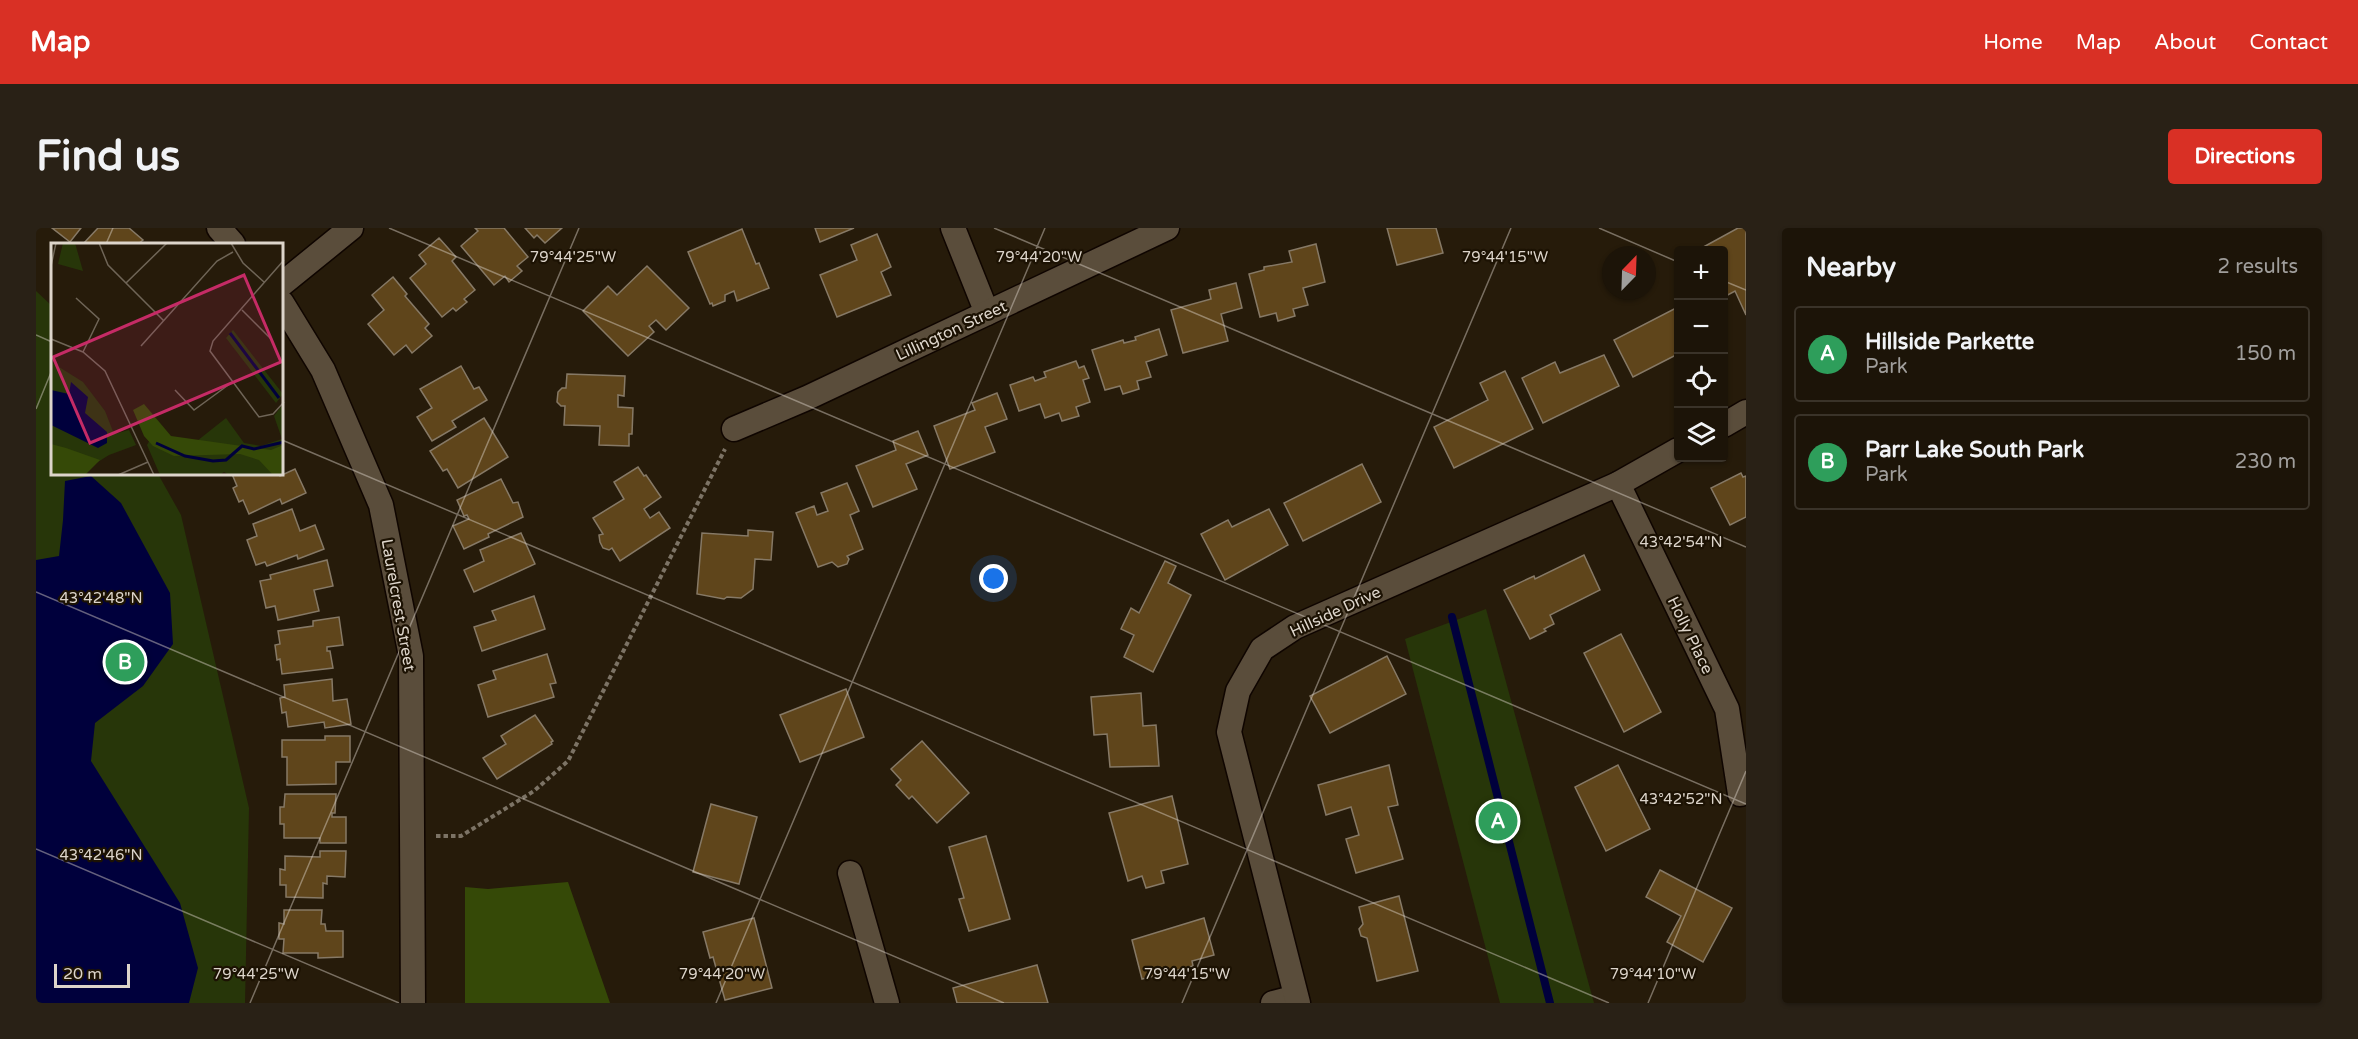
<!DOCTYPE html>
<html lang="en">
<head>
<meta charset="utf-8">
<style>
  body { margin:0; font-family:"Varela Round",sans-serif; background:#292116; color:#f1f3f6 }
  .controls { position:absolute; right:18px; top:18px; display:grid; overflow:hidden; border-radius:6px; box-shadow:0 2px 4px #0004 }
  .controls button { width:54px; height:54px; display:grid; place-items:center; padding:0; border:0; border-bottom:2px solid #3a3329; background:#1c1408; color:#f1f3f6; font:30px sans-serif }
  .compass { position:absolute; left:1566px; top:18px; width:54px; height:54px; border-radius:50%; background:#1c1408; box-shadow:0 2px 4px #0004; rotate:23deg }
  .scale { position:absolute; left:18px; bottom:15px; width:76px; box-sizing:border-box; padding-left:6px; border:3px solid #ddd5cb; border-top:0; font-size:16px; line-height:21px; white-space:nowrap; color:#ddd5cb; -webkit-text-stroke:4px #1c1203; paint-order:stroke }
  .you { position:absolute; left:958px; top:351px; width:21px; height:21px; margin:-15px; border:4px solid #fff; border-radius:50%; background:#1a73e8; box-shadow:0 0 0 9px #1a73e833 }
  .badge { display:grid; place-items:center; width:39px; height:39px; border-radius:50%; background:#d93025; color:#fff; font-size:20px; font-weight:700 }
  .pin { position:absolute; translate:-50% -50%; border:3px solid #fff; box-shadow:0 2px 6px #0006 }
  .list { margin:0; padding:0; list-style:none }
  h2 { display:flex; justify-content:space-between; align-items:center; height:78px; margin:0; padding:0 24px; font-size:26px }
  h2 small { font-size:20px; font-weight:400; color:#a09e9c }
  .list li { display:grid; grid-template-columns:39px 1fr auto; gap:18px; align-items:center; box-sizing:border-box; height:96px; margin:0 12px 12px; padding:0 12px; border:2px solid #3a3329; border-radius:6px }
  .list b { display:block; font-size:22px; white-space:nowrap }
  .list p { margin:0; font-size:20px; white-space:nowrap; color:#a09e9c }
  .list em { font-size:20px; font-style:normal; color:#a09e9c }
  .icon { flex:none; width:33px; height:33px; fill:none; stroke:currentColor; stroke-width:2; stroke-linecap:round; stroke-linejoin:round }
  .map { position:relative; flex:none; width:1710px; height:775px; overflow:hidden; border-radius:6px }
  header { display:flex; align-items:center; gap:36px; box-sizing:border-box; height:84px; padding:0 30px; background:#d93025; color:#fff }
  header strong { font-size:28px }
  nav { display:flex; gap:33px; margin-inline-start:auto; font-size:21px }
  .intro { display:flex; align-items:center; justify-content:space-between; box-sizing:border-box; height:144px; padding:0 36px }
  h1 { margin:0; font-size:42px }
  .button { padding:15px 27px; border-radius:6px; background:#d93025; color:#fff; font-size:21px; font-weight:700 }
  main { display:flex; gap:36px; padding:0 36px }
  aside { flex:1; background:#1c1408; border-radius:6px; box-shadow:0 2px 4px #0004 }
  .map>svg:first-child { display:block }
  .green { fill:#273609 }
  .forest { fill:#354907 }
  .water { fill:#00003c }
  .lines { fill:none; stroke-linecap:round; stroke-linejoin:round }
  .stream { stroke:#00003c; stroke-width:8 }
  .building { fill:#5f451b; stroke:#867966; stroke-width:1.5 }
  .street-casing { stroke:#0f0500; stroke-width:27 }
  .path { stroke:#7c7365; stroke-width:4; stroke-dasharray:4.5 3; stroke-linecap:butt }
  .street { stroke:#5a4d3b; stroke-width:24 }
  .ticks { fill:none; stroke:#ddd5cb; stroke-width:1.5; stroke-opacity:0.45 }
  .labels { text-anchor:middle; stroke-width:4.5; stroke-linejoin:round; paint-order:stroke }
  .street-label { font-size:16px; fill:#ddd5cb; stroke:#1c1203 }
  .inset-river { fill:none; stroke:#00003c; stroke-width:3 }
  .inset-road { fill:none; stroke:#6f6557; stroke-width:1.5 }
  .view { fill:#c52b66; fill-opacity:0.15; stroke:#c52b66; stroke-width:3 }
  .inset-edge { fill:none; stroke:#ddd5cb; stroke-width:3 }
  .ticks-label { font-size:15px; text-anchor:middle; fill:#ddd5cb; stroke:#1c1203; stroke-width:4.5; stroke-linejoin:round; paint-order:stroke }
</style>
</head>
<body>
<header>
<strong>Map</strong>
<nav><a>Home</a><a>Map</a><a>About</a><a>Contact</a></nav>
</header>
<div class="intro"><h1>Find us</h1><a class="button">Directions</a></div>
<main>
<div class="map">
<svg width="1710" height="775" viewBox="0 0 1710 775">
  <rect width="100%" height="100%" fill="#261b0a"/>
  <g class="green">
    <path d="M0 63 16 78V246H122L145 287 213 580 209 775H0Z"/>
    <path d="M1450 381 1558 775H1464L1369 411Z"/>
  </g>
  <path class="forest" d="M532 654 574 775H429V659L452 661Z"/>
  <path class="water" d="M55 248 85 275 134 365 137 416 107 458 59 495 55 533 144 675 162 740 153 775H0V332L23 328 27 292 29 253Z"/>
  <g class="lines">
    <path class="stream" d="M1416 389 1514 775"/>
  </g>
  <g class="building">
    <path d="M16 0H45L34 14Z"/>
    <path d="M62 0H93L107 12 102 16H47Z"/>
    <path d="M439 0H468L492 29 481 38 486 43 473 54 469 48 458 57 425 18 442 3Z"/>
    <path d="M489 0H526L509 15 501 7 498 10Z"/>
    <path d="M779 0H818L784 14Z"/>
    <path d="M1351 0H1400L1407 25 1361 37Z"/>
    <path d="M1702 0H1710V87L1699 63 1688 69V22H1662Z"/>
    <path d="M706 1 720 36 723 35 733 60 701 73 698 63 689 67V73L677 78 676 75 674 76 652 24Z"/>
    <path d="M841 6 855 39 845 44 855 67 801 89 784 47 821 32 815 17Z"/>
    <path d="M403 10 420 29 416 33 439 62 428 71 431 74 420 83 417 80 406 89 374 50 390 36 383 27Z"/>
    <path d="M1280 16 1289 54 1267 60 1272 77 1257 81 1259 88 1242 93 1240 85 1224 89 1213 46 1228 42V39L1256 34 1253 23Z"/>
    <path d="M611 38 653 80 630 102 620 92 613 98 618 104 592 128 547 83 572 58 581 67Z"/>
    <path d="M357 49 371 66 369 68 393 96 389 100 396 108 376 125 370 117 358 127 332 96 348 82 336 67Z"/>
    <path d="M1200 55 1206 80 1185 86 1192 113 1147 125 1135 82 1175 71 1173 62Z"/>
    <path d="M1642 79V126L1597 149 1578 112Z"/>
    <path d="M1123 101 1131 127 1110 134 1115 149 1101 153 1103 161 1087 166 1084 158 1069 162 1056 122 1087 112 1088 115 1100 112 1099 109Z"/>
    <path d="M1568 127 1583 158 1507 195 1486 150 1519 134 1524 145Z"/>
    <path d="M1040 133 1043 140 1048 138 1053 150 1047 152 1054 174 1040 179 1043 188 1026 193 1023 185 1009 190 1004 176 983 183 974 157 997 149 999 153 1010 149 1008 144Z"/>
    <path d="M425 138 438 161 443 159 451 172 416 193 420 199 396 213 381 189 396 180 384 161Z"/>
    <path d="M1469 143 1497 201 1418 240 1398 199 1452 172 1444 155Z"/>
    <path d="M531 146 589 148 588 168 582 167V179L597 180 596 206H593V218L563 217 564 198 528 197 529 178H525L521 174 522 164 526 160H530Z"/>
    <path d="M961 165 971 191 949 199 959 224 914 241 898 198 939 182 936 175Z"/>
    <path d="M448 190 472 229 422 260 411 241 407 243 394 223Z"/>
    <path d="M882 203 892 227 870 236 881 261 837 279 820 238 860 222 857 213Z"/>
    <path d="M1326 236 1345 274 1267 313 1248 275Z"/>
    <path d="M602 239 608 248 610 247 625 269 608 281 614 290 623 284 634 300 584 333 576 320 573 322 567 320 564 314 563 307 567 306 557 290 588 271 578 254Z"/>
    <path d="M259 241 270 265 246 276 244 271 213 286 207 272 203 274 197 260 201 258 196 246H243L244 248Z"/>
    <path d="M1705 245 1707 249 1710 248V289L1694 297 1675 260Z"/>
    <path d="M465 251 477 275 482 274 487 289 452 306 453 309 428 321 417 298 433 291 431 287 428 288 421 272Z"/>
    <path d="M811 255 823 283 814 287 827 321 811 328 813 331 811 336 802 339 796 334 782 339 760 285 778 278 781 287 792 283 785 265Z"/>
    <path d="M256 281 264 303 279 297 288 321 262 331 261 327 231 338 229 334 220 337 211 312 221 308 217 296Z"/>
    <path d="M1233 281 1252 317 1189 352 1165 306 1192 292 1196 299Z"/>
    <path d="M712 302 737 304 735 332 719 331 717 361 705 370 691 369 688 371 661 366 666 305 712 308Z"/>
    <path d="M485 305 499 336 438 364 428 342 448 333 444 322Z"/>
    <path d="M1548 327 1564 362 1514 387 1518 396 1508 401 1510 403 1494 411 1468 362 1498 348 1499 351Z"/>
    <path d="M291 332 297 358 278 362 283 383 242 392 239 378 230 380 224 353 235 351 234 347Z"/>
    <path d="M1129 333 1140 338 1132 355 1155 367 1117 444 1088 429 1098 407 1085 401 1095 380 1103 385Z"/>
    <path d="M498 368 509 401 446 423 438 399 460 392 456 383Z"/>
    <path d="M303 389 307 417 291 419V423H294L297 440 246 446 244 431 241 432 239 417 244 416 242 403 277 398V393Z"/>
    <path d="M1585 406 1625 484 1588 504 1548 425Z"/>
    <path d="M511 426 520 455 514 456 518 469 452 489 442 457 460 451 457 443Z"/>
    <path d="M1351 428 1370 466 1294 505 1274 468Z"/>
    <path d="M296 451 297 473 311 471 315 496 289 500 288 494 252 499 250 484 246 485 244 470 249 469 248 457Z"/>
    <path d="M810 461 828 509 764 534 744 487Z"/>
    <path d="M1105 465 1107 498 1120 497 1123 538 1074 539 1071 506 1058 507 1055 469Z"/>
    <path d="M499 487 517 513 515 514 516 516 461 551 447 530 470 516 465 508Z"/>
    <path d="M289 508H314V534H300V556L251 557V529H246V512H289Z"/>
    <path d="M886 513 933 565 901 595 876 568 873 571 860 557 865 552 855 541Z"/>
    <path d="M1353 537 1362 577 1352 579 1367 631 1320 645 1310 611 1323 607 1315 579 1290 587 1282 557Z"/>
    <path d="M1582 537 1614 601 1570 623 1539 559Z"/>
    <path d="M249 566H300L299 585H296V589H310V615H284V610H248V596H244V579H248Z"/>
    <path d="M1136 568 1152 636 1125 643 1128 655 1110 660 1106 648 1092 653 1073 585Z"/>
    <path d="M675 576 721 589 703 656 657 644Z"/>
    <path d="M950 608 974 691 933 703 923 671 928 670 913 619Z"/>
    <path d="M284 623H310L309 649 291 648V656L287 655V670L250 669V657H244V641L249 642V628L284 629Z"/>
    <path d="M1624 642 1696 680 1667 734 1631 714 1645 688 1610 669Z"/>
    <path d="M1363 668 1382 743 1341 753 1331 710 1325 708 1323 701 1327 696 1323 679Z"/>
    <path d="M248 682H286L285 696H289L290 703H307V729L282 730V725H247L248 711H243V695L248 696Z"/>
    <path d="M718 690 736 760 689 772 677 729 674 730 667 704Z"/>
    <path d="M1168 690 1178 727 1156 733 1157 738 1106 751 1096 712Z"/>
    <path d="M1001 737 1012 775H921L917 760Z"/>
  </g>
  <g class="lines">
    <g class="street-casing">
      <g id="street">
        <path d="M183 0 197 16"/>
        <path d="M917 0 951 85"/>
        <path d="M246 56 315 0"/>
        <path d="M246 75 287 142 345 277 375 428 377 775"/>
        <path d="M1688 197 1710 184"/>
        <path d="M698 201 771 170 1131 0"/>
        <path d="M1582 256 1691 481 1704 566"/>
        <path d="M814 645 851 775"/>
        <path d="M1237 775 1260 769"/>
        <path d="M1262 775 1193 504 1202 463 1226 421 1259 399 1582 256 1642 222"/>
      </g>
    </g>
    <path class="path" d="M400 608H425L498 563 532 533 689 221"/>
    <use href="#street" class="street"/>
  </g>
  <path class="ticks" d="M353 0 1710 576M958 0 1710 319M1563 0 1642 34M70 16 77 0M1688 53 1710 62M0 107 16 114M0 181 16 142M246 212 1573 775M0 364 968 775M0 621 363 775M214 775 543 0M680 775 1009 0M1146 775 1475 0M1612 775 1710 543"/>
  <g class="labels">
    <g class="street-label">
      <text transform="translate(915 102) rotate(-25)" y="6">Lillington Street</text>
      <text transform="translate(363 377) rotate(80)" y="6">Laurelcrest Street</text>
      <text transform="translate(1299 383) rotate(-25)" y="6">Hillside Drive</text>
      <text transform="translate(1655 407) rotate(64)" y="6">Holly Place</text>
    </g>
  </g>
  <g transform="translate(15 15)">
    <rect width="232" height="232" fill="#261b0a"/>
    <path d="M12 0H24L32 28 7 21ZM182 87 232 151 225 160 175 95ZM0 119 32 139 54 168 63 191 78 187 85 202 58 212 42 222 34 232H0ZM232 161V232H178L173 229 169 232H109L96 202 103 190 115 188 120 194 146 198 175 175 193 200 210 203 231 196 223 173Z" fill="#273609"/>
    <path d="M93 161 120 193 220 207 232 202V232H222L208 217 189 211 123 213 102 203 93 193 82 167ZM0 201 15 205 49 217 34 232H0Z" fill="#354907"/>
    <path d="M20 139 37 154 34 170 56 189V200L47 205 0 182V147L18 151Z" fill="#00003c"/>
    <path class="inset-river" d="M179 90 228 155M105 200 134 213 162 218 175 217 191 203 203 206 233 199"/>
    <path class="inset-road" d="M48 0 57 22 113 78M180 0 192 20 213 39M233 17 162 98 159 108 208 174 222 171 233 159M0 23 5 0M75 40 116 0M25 55 48 76 32 109M191 67 220 96M0 96 32 109 54 128 103 232M90 103 166 18 182 9M124 147 143 167 180 140M67 232 97 219"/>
    <path class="view" d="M193 32 230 119 39 200 2 114Z"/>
    <rect width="232" height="232" class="inset-edge"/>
  </g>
  <g class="ticks-label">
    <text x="537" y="34">79°44'25"W</text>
    <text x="1003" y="34">79°44'20"W</text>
    <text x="1469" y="34">79°44'15"W</text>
    <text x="1645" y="319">43°42'54"N</text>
    <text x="65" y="375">43°42'48"N</text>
    <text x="1645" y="576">43°42'52"N</text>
    <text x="65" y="632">43°42'46"N</text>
    <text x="220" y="751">79°44'25"W</text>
    <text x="686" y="751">79°44'20"W</text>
    <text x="1151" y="751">79°44'15"W</text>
    <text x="1617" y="751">79°44'10"W</text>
  </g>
</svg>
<div class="controls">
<button>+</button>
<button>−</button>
<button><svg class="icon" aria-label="locate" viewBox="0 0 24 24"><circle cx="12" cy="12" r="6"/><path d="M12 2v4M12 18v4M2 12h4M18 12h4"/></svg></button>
<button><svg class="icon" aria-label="layers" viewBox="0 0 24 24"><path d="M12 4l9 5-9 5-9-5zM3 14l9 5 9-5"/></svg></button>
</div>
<svg class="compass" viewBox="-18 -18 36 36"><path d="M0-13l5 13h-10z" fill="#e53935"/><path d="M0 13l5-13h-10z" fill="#a09e9c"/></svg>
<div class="scale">20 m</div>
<div class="you"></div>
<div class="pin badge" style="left:1462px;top:593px;background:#2e9e5b">A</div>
<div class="pin badge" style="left:89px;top:434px;background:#2e9e5b">B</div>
</div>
<aside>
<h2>Nearby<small>2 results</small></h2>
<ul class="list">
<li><span class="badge" style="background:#2e9e5b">A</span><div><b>Hillside Parkette</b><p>Park</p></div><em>150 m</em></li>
<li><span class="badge" style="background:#2e9e5b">B</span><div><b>Parr Lake South Park</b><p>Park</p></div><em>230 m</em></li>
</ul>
</aside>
</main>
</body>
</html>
